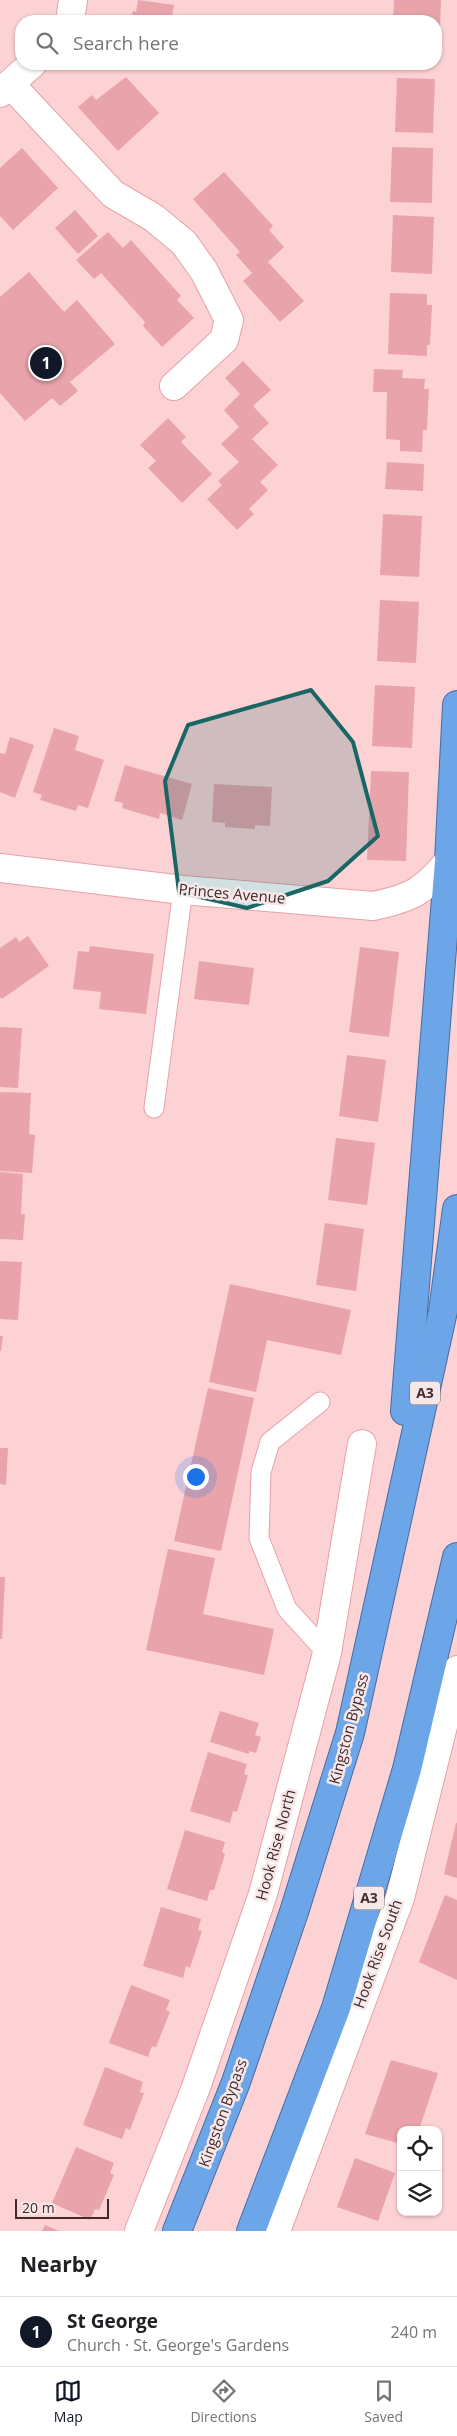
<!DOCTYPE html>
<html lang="en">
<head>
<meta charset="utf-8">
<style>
  body { margin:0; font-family:"Open Sans",sans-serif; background:#f6f6f6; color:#202124 }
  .controls { position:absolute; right:15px; bottom:15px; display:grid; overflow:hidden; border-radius:10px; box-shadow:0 1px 4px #0004 }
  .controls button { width:45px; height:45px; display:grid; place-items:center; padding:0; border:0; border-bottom:1px solid #e0e0e0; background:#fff; color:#202124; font:25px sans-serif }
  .scale { position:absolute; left:15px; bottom:12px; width:94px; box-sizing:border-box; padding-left:5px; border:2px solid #44292c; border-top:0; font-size:14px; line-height:18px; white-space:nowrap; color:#44292c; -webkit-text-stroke:4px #f6e8e9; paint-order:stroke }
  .you { position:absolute; left:195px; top:1476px; width:18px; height:18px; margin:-12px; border:4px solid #fff; border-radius:50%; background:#1a73e8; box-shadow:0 0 0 8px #1a73e833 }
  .badge { display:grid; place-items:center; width:32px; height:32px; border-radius:50%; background:#111827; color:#fff; font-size:16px; font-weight:700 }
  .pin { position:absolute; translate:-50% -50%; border:2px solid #fff; box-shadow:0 1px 5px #0006 }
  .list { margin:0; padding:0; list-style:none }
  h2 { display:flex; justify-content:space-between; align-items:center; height:65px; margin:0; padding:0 20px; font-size:21px }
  h2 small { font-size:16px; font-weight:400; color:#757577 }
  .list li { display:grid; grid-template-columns:32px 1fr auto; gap:15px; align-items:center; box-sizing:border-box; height:70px; padding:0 20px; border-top:1px solid #e0e0e0 }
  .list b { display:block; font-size:19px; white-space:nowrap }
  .list p { margin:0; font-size:16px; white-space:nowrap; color:#757577 }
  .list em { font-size:16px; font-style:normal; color:#757577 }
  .icon { flex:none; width:28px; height:28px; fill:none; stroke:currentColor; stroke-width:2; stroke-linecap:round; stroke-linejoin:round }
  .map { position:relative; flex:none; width:457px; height:2231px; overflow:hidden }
  .search { position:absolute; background:#fff; box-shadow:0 1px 4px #0004; left:15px; right:15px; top:15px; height:55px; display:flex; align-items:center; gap:12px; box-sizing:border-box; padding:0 18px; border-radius:20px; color:#757577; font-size:19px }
  .sheet { height:135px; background:#fff }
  nav { display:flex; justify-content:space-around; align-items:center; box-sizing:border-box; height:70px; border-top:1px solid #e0e0e0; background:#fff; font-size:14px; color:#757577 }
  nav a { display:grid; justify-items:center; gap:2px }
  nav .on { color:#111827 }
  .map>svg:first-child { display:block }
  .building { fill:#e8a4aa }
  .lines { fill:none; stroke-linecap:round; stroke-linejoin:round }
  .service-casing { stroke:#e6a2a8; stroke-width:21 }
  .minor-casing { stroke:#e6a2a8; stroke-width:30 }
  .trunk-casing { stroke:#476ca2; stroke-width:30 }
  .service { stroke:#fff; stroke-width:19 }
  .minor { stroke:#fff; stroke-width:28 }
  .trunk { stroke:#6ca6e8; stroke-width:28 }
  .marked { fill:#196665; fill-opacity:0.2; stroke:#196665; stroke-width:4; stroke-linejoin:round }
  .labels { text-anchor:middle; stroke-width:5; stroke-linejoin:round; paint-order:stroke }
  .shield { fill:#f6e8e9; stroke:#796265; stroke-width:1 }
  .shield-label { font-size:14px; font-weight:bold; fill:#44292c }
  .street-label { font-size:15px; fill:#44292c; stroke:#f6e8e9 }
</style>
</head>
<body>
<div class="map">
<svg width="457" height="2231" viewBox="0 0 457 2231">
  <rect width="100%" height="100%" fill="#fdd2d5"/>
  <g class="building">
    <path d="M138 0 174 5 171 21H131L133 11 136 12Z"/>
    <path d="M394 0H441L439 55H436V21H393Z"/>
    <path d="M126 77 159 113 118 151 78 107 92 95 96 100Z"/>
    <path d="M397 78 435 79 433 133 395 132Z"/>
    <path d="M392 147 433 148 432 203 390 202Z"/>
    <path d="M22 148 58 188 13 230 0 216V168Z"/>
    <path d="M224 172 273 226 269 230 284 247 268 262 304 301 280 322 243 281 252 273 236 255 240 252 193 199Z"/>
    <path d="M75 210 98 236 78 254 55 228Z"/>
    <path d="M393 215 434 217 432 274 391 272Z"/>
    <path d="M108 232 123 248 131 240 181 296 177 300 194 318 162 347 143 326 145 322 101 273 94 279 76 260Z"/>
    <path d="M29 272 64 312 77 300 115 344 70 382 78 391 60 406 52 398 25 421 0 393V297Z"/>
    <path d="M390 293 427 294V305H432L430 345H427V356L388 354Z"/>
    <path d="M243 361 271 390 253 406 269 423 252 439 278 465 260 482 268 490 249 509 254 514 237 530 207 499 222 485 218 481 239 462 221 444 239 427 224 410 240 394 225 378Z"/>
    <path d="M374 369 403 370 402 378 425 379 424 389H429L427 430H423L422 452 400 451V440L386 439 387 392H373Z"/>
    <path d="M168 418 186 437 181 442 212 474 182 503 148 468 156 461 140 445Z"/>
    <path d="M387 462 424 464 423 491 385 489Z"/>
    <path d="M383 514 422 516 419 577 380 575Z"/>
    <path d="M380 600 419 602 416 663 377 661Z"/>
    <path d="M375 685 415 687 412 748 372 746Z"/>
    <path d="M54 728 79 736 75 750 104 760 88 808 78 805 76 811 40 800 42 795 33 792Z"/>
    <path d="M10 737 34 745 15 798 0 792V753L5 754Z"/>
    <path d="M125 765 192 784 182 820 160 813 159 819 122 808 123 803 114 801Z"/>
    <path d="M371 771 409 772 406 861 367 860Z"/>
    <path d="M214 784 272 787 270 826 255 825V829L225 827V823L212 822Z"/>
    <path d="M28 936 49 966 2 999 0 997V948L16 937 19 942Z"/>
    <path d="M90 946 154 954 146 1014 99 1009 101 992 73 989 78 951 89 952Z"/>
    <path d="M360 947 399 952 389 1037 349 1032Z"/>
    <path d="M199 961 254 968 249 1005 194 999Z"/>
    <path d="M0 1027 22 1028 18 1088 0 1087Z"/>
    <path d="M347 1055 386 1060 378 1122 339 1116Z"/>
    <path d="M0 1092 31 1093 29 1134 35 1135 32 1173 0 1171Z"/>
    <path d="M336 1138 375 1143 367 1205 328 1200Z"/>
    <path d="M0 1172 23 1174 21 1214H25L23 1240 0 1239Z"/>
    <path d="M325 1223 364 1229 356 1291 316 1285Z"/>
    <path d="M0 1261 22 1262 18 1320 0 1319Z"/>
    <path d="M230 1284 351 1310 341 1355 267 1340 256 1392 209 1382Z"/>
    <path d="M0 1336H3L1 1351H0Z"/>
    <path d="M208 1388 254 1398 221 1551 174 1541Z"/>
    <path d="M0 1448H8L6 1485 0 1484Z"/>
    <path d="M168 1549 215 1558 203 1614 274 1629 264 1675 146 1650Z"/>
    <path d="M0 1577H5L2 1639H0Z"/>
    <path d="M220 1711 259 1723 255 1735 261 1737 256 1753 249 1751V1754L210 1742Z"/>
    <path d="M208 1752 247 1764 244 1774 248 1775 237 1812 233 1811 230 1823 190 1811Z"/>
    <path d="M456 1823H457V1878L444 1874Z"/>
    <path d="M185 1830 225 1842 222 1852 225 1854 214 1890H210L207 1901 167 1889Z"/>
    <path d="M445 1895 457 1900V1980L419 1962Z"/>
    <path d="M161 1907 201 1919 198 1930 202 1931 190 1968 186 1966 183 1978 143 1966Z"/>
    <path d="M131 1985 170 2000 166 2010 170 2012 156 2047 152 2046 148 2057 109 2043Z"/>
    <path d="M391 2060 438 2073 419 2130H401V2144L365 2134Z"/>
    <path d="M105 2067 143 2082 140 2092 144 2093 130 2130 126 2128 122 2139 83 2125Z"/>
    <path d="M76 2147 114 2163 110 2173 114 2175 99 2210 95 2209 90 2220 52 2203Z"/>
    <path d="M355 2158 395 2173 378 2221 337 2207Z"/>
    <path d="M45 2225 59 2231H42Z"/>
  </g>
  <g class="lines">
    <g class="service-casing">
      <g id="service">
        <path d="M154 1108 183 890"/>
        <path d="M320 1402 270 1442 261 1472 259 1538 287 1609 327 1653"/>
      </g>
    </g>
    <g class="minor-casing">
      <g id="minor">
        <path d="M70 21 73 0"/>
        <path d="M10 84 113 194 154 218 184 243 204 271 229 320 224 340 174 386"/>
        <path d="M0 93 32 64"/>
        <path d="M0 868 183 890 373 906C412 898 424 891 449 861"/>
        <path d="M139 2231 195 2090 263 1894 327 1653 362 1444"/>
        <path d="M276 2231 400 1898 457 1670"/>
      </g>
    </g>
    <g class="trunk-casing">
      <g id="trunk">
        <path d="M405 1411 449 861 457 705"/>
        <path d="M177 2231 236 2082 294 1912 350 1733 443 1311 457 1209"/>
        <path d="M251 2231 336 2008 407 1769 457 1557"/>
      </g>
    </g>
    <use href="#service" class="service"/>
    <use href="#minor" class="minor"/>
    <use href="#trunk" class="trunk"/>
  </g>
  <path class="marked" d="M311 690 353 742 378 836 328 881 247 908 179 892 165 781 188 725Z"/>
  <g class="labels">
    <g class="shield">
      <rect x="410" y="1381.5" width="30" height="23" rx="4"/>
      <rect x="354" y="1886.5" width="30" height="23" rx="4"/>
    </g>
    <g class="shield-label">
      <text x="425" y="1398">A3</text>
      <text x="369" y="1903">A3</text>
    </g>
    <g class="street-label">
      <text transform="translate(232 894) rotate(5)" y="5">Princes Avenue</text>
      <text transform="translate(349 1729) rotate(-75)" y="5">Kingston Bypass</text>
      <text transform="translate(276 1845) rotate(-75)" y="5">Hook Rise North</text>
      <text transform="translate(378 1954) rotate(-70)" y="5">Hook Rise South</text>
      <text transform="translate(223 2113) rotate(-70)" y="5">Kingston Bypass</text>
    </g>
  </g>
</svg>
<div class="controls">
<button><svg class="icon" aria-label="locate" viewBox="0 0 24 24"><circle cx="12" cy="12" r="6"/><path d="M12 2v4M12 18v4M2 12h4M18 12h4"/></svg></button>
<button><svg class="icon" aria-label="layers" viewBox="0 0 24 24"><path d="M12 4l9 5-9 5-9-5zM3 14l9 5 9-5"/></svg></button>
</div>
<div class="scale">20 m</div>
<div class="you"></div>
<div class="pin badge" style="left:46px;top:363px">1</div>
<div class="search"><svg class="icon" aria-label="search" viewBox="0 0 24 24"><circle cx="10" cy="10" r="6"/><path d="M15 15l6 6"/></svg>Search here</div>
</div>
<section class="sheet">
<h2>Nearby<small></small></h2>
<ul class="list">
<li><span class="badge">1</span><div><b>St George</b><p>Church · St. George's Gardens</p></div><em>240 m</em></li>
</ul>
</section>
<nav>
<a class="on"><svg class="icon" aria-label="map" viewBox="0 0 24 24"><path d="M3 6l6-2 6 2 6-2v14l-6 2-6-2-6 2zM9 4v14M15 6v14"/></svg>Map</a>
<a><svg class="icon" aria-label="directions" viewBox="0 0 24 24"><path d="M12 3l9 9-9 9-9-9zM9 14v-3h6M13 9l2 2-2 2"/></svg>Directions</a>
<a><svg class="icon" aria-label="saved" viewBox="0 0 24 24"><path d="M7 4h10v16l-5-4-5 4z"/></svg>Saved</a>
</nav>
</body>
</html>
